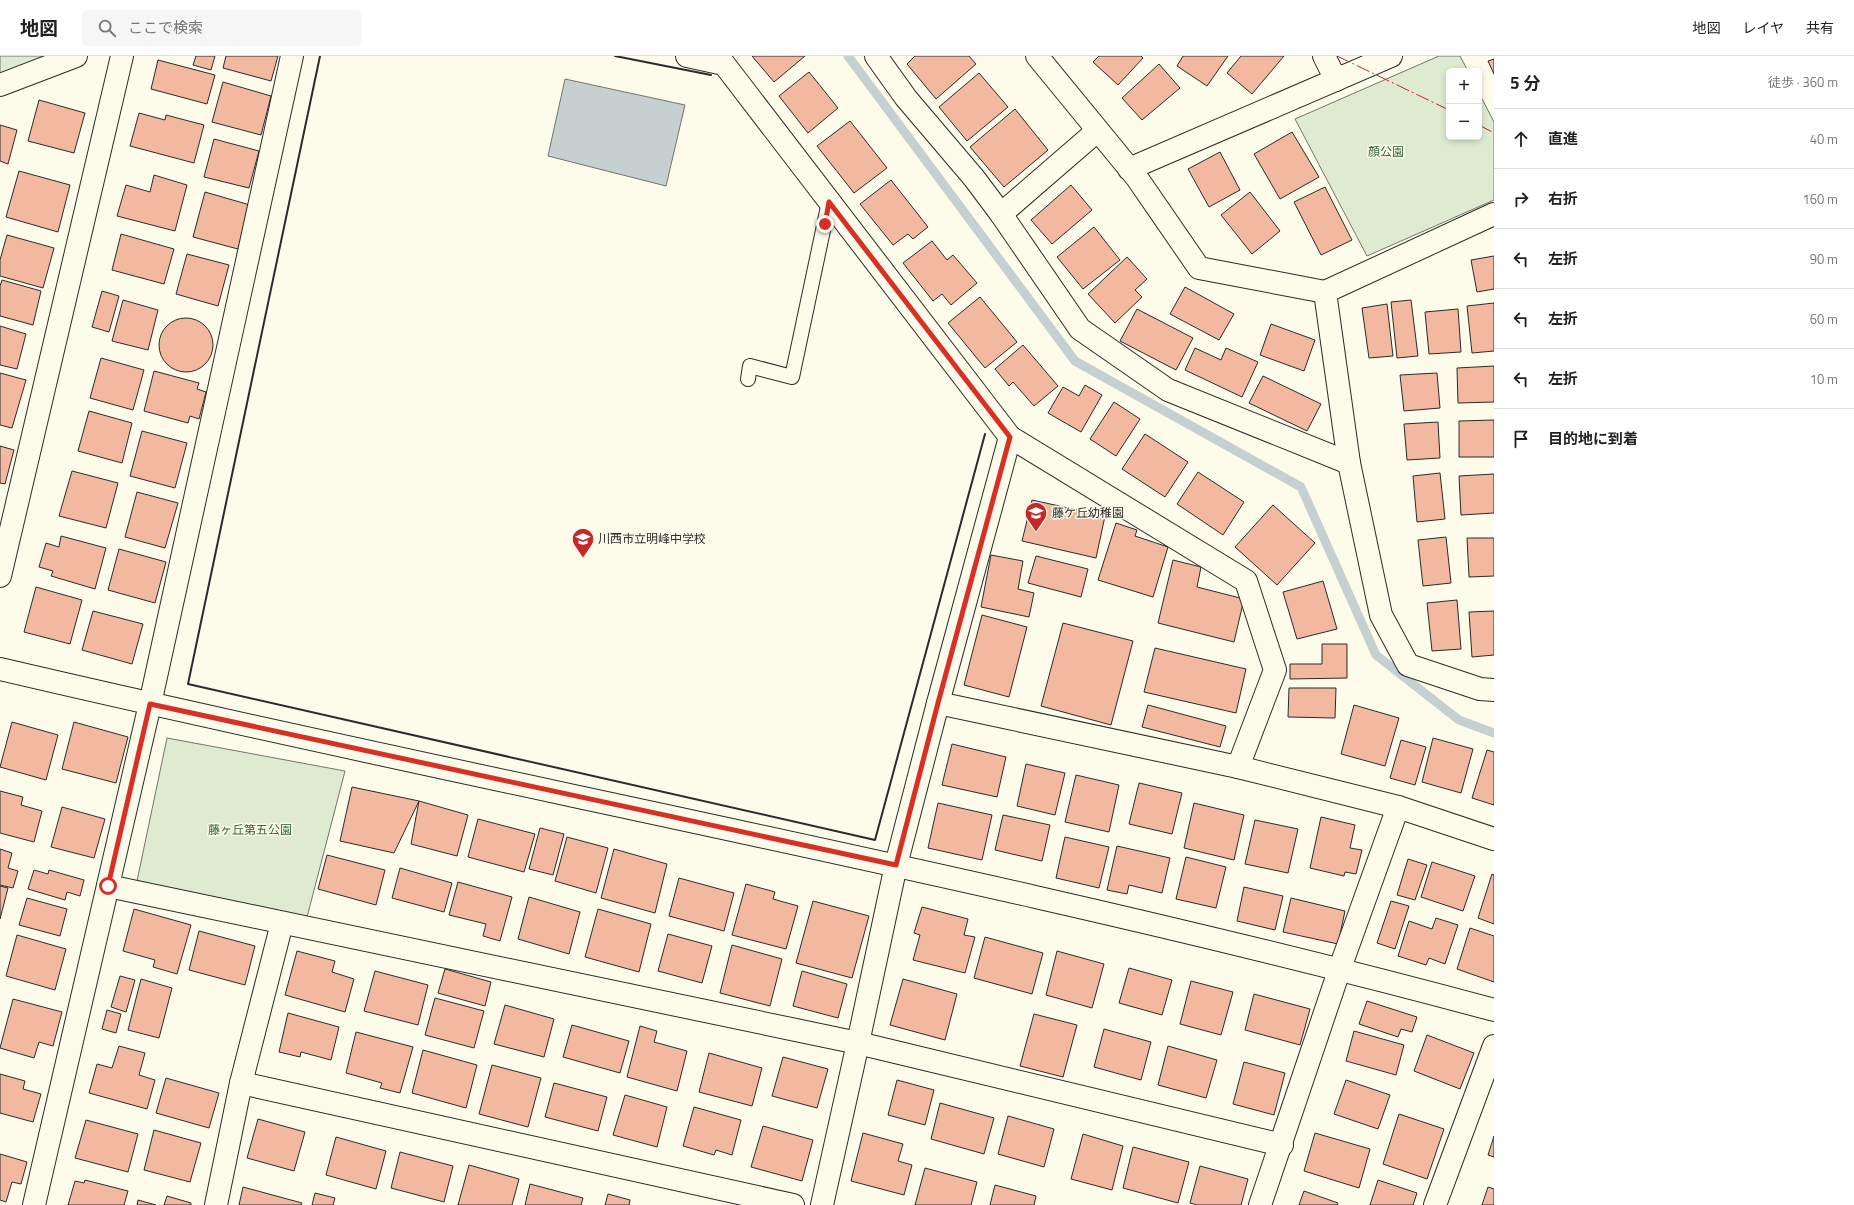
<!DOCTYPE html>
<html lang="ja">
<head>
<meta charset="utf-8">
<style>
  body { margin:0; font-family:"Titillium Web","Noto Sans JP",sans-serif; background:#f6f6f6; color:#222 }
  .controls { position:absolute; right:12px; top:12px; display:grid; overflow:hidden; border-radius:6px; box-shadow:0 2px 6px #0003 }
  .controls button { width:36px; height:36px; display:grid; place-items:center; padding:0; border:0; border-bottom:1px solid #e0e0e0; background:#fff; color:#222; font:20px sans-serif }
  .stop { position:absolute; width:12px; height:12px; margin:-9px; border:3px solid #d93025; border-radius:50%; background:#fff }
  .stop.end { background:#d93025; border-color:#fff; box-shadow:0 1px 4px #0008 }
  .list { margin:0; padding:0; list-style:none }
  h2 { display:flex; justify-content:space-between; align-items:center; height:52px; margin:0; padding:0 16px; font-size:17px }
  h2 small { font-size:13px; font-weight:400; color:#767676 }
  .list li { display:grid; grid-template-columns:26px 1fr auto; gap:12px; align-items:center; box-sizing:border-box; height:60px; padding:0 16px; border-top:1px solid #e0e0e0 }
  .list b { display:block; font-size:15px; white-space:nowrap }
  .list em { font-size:13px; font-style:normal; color:#767676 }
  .icon { flex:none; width:22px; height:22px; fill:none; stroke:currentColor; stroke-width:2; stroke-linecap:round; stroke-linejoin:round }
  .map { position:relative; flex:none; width:1494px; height:1149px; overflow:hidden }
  header { display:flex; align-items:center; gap:24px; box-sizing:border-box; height:56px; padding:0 20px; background:#fff; border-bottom:1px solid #e0e0e0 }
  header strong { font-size:19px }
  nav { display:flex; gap:22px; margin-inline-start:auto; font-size:14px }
  .search { width:280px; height:36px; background:#f6f6f6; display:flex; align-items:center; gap:10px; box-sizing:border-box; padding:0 14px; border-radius:6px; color:#767676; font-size:15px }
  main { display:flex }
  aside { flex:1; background:#fff }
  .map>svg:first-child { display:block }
  .green { fill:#deebd1; stroke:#74746e }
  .water { fill:#c7d0d0; stroke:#74746e }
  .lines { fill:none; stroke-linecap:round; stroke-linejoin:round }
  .stream { stroke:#c7d0d0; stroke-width:9 }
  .building { fill:#f2b8a0; stroke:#2b2b2b }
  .service-casing { stroke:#2b2b2b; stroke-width:16 }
  .minor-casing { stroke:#2b2b2b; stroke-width:24 }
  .service { stroke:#fdfbea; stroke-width:14 }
  .minor { stroke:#fdfbea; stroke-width:22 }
  .wall { stroke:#2b2b2b; stroke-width:2 }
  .power { stroke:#c62828; stroke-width:1; stroke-dasharray:14 3 2 3; stroke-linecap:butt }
  .route { stroke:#d93025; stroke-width:5 }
  .labels { text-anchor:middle; stroke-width:3; stroke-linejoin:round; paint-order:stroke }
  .park-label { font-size:12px; fill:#34623c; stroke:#fdfbea }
  .poi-label { font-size:12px; fill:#2b2b2b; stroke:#fdfbea; text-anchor:start }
</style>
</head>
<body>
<header>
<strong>地図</strong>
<div class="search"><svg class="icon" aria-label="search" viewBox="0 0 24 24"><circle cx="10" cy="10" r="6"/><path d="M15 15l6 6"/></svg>ここで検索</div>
<nav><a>地図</a><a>レイヤ</a><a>共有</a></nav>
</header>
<main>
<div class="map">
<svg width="1494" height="1149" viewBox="0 0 1494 1149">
  <rect width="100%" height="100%" fill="#fdfbea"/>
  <g class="green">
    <path d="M0 0H68L0 25Z"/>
    <path d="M1439 0H1460L1468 15H1449V81H1479V37L1494 66V144L1367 200 1295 63Z"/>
    <path d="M167 682 345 715 306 865 137 825Z"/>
  </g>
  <path class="water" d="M565 23 685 49 666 130 548 100Z"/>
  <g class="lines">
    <path class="stream" d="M848 0 1075 305 1301 431 1376 599 1459 664 1494 677"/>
  </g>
  <g class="building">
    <path d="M196 0H215L211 14 193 9Z"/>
    <path d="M226 0H278L271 25 223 12Z"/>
    <path d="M752 0H805L774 26Z"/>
    <path d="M915 0H969L976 8 936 43 907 8Z"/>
    <path d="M1099 0H1141L1143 2 1118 29 1093 6Z"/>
    <path d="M1183 0H1228L1207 30 1177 10Z"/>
    <path d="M1241 0H1284L1252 38 1227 17Z"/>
    <path d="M1494 3V18L1488 5Z"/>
    <path d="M158 4 215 19 207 48 151 33Z"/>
    <path d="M1159 8 1180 32 1142 64 1122 42Z"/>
    <path d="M809 16 838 52 808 77 779 40Z"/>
    <path d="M979 17 1008 51 967 85 939 51Z"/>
    <path d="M223 26 271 40 261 79 212 66Z"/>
    <path d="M39 44 85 57 74 97 28 85Z"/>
    <path d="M1015 53 1048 94 1004 131 970 91Z"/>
    <path d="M139 57 165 64 166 59 204 69 194 107 130 90Z"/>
    <path d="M850 65 887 112 854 137 817 90Z"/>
    <path d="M0 69 17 74 8 108 0 105Z"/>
    <path d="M1292 76 1319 121 1280 143 1254 98Z"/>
    <path d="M214 83 259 95 249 132 204 121Z"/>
    <path d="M1220 96 1240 134 1209 151 1188 113Z"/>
    <path d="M19 115 70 129 58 176 6 161Z"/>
    <path d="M154 119 187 129 175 175 117 160 126 129 150 136Z"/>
    <path d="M891 124 928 171 913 183 908 178 893 189 860 148Z"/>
    <path d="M1071 129 1092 154 1052 188 1031 164Z"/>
    <path d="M1325 131 1352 184 1321 199 1294 146Z"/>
    <path d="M205 136 250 149 238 193 193 181Z"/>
    <path d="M1250 136 1280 175 1252 198 1221 159Z"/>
    <path d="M1094 171 1120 204 1083 233 1057 201Z"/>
    <path d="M121 178 174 193 164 228 112 214Z"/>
    <path d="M7 179 54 192 43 232 0 220V204Z"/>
    <path d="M932 185 947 204 953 199 977 227 951 249 942 238 933 245 903 207Z"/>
    <path d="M187 198 229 209 218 250 176 238Z"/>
    <path d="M1494 200V233L1477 236 1471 204Z"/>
    <path d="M1127 201 1147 223 1135 234 1142 241 1115 267 1088 238Z"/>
    <path d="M2 224 41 235 33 269 0 260V230Z"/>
    <path d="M1185 231 1234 258 1219 284 1170 258Z"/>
    <path d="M102 235 119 240 109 276 92 271Z"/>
    <path d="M980 241 1017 286 985 312 948 267Z"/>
    <path d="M123 244 158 254 148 294 112 285Z"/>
    <path d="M1411 244 1418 300 1397 302 1391 246Z"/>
    <path d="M1494 247V295L1472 297 1467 250Z"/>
    <path d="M1387 248 1393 300 1369 302 1362 252Z"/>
    <path d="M1137 253 1193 282 1176 314 1120 285Z"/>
    <path d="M1458 253 1461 296 1429 298 1425 256Z"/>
    <circle cx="186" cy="289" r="27"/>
    <path d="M1271 268 1315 284 1304 315 1260 299Z"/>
    <path d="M0 270 26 278 17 313 0 309Z"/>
    <path d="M1023 289 1058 330 1034 350 1013 326 1009 330 995 313Z"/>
    <path d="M1195 292 1221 304 1226 292 1258 306 1242 341 1185 314Z"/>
    <path d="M101 302 144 314 133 354 90 342Z"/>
    <path d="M1494 310V346L1458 347 1457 312Z"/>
    <path d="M154 315 199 327 197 333 206 336 199 363 190 360 188 367 144 355Z"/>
    <path d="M0 317 26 324 12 372 0 369Z"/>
    <path d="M1437 317 1440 352 1404 355 1400 319Z"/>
    <path d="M1263 320 1321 348 1307 375 1249 347Z"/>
    <path d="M1085 329 1102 339 1081 376 1048 357 1063 331 1079 340Z"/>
    <path d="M1114 346 1140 363 1116 400 1090 383Z"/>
    <path d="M89 355 132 367 122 407 78 395Z"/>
    <path d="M1494 364V401H1459V365Z"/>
    <path d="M1438 366 1440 402 1407 404 1404 368Z"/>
    <path d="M142 375 187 387 175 432 130 420Z"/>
    <path d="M1145 378 1188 406 1165 441 1122 413Z"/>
    <path d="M0 390 14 394 5 428 0 427Z"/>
    <path d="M72 415 118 427 106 472 59 460Z"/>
    <path d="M1198 416 1244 446 1223 479 1177 448Z"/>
    <path d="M1440 417 1445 463 1417 466 1413 420Z"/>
    <path d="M1494 418V457L1461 459 1459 420Z"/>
    <path d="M137 436 178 447 165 492 125 481Z"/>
    <path d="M1032 444 1105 460 1096 502 1022 485Z"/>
    <path d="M1273 449 1315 487 1277 529 1235 491Z"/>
    <path d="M1116 467 1137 474 1135 480 1168 491 1153 541 1098 524Z"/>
    <path d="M61 480 106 492 95 533 51 520 53 515 39 511 46 487 59 491Z"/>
    <path d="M1446 481 1451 527 1423 530 1418 484Z"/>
    <path d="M1467 482H1494V520L1469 521Z"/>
    <path d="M119 493 166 506 155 547 108 534Z"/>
    <path d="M991 499 1023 505 1018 533 1034 537 1029 561 981 551Z"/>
    <path d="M1036 500 1088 513 1081 541 1028 527Z"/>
    <path d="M1173 504 1201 511 1197 531 1244 543 1234 586 1158 567Z"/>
    <path d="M1323 525 1337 573 1297 583 1283 536Z"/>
    <path d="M36 531 82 544 70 588 24 576Z"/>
    <path d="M1457 544 1461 593 1432 595 1427 547Z"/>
    <path d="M93 555 143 568 132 608 82 594Z"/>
    <path d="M1494 555V599L1472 601 1469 556Z"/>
    <path d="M982 559 1027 571 1009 641 964 629Z"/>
    <path d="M1063 567 1133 585 1111 669 1041 650Z"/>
    <path d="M1322 588H1347V622L1290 623V608H1322Z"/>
    <path d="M1155 592 1246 613 1236 657 1144 636Z"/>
    <path d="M1289 632H1336L1335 662 1288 661Z"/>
    <path d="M1148 649 1226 670 1220 691 1142 671Z"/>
    <path d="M1354 649 1399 662 1385 710 1341 698Z"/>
    <path d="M12 666 58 679 46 724 0 711Z"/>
    <path d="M74 666 128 681 116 727 62 713Z"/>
    <path d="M1433 682 1473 693 1461 737 1422 726Z"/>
    <path d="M1401 684 1426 691 1415 729 1390 722Z"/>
    <path d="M952 688 1006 701 997 741 942 729Z"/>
    <path d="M1487 694 1494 696V749L1472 742Z"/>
    <path d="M1026 708 1065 717 1055 759 1017 750Z"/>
    <path d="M1076 719 1119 729 1109 776 1065 766Z"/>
    <path d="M1139 727 1182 737 1172 778 1129 768Z"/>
    <path d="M352 731 419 745 394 797 340 785Z"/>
    <path d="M0 735 23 741 21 749 42 755 34 786 0 777Z"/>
    <path d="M419 745 468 759 457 800 411 788Z"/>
    <path d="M938 747 992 759 982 804 928 792Z"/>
    <path d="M1194 747 1244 759 1234 804 1184 792Z"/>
    <path d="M62 751 105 763 94 802 51 791Z"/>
    <path d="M1003 759 1050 769 1042 805 995 794Z"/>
    <path d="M1321 761 1355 769 1350 792 1362 794 1356 818 1345 816 1344 820 1310 812Z"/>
    <path d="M478 763 535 778 524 816 468 801Z"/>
    <path d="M1255 764 1298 773 1288 817 1245 808Z"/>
    <path d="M540 772 564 778 553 819 529 813Z"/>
    <path d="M567 781 608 792 596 837 555 825Z"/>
    <path d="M1065 781 1109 791 1099 832 1056 822Z"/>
    <path d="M1117 790 1170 802 1162 837 1129 829 1127 838 1107 834Z"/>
    <path d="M0 793 12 797 8 812 18 815 13 832 0 829Z"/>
    <path d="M614 793 667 808 655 857 601 842Z"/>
    <path d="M327 799 385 814 376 849 318 833Z"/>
    <path d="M1186 801 1226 811 1216 852 1176 843Z"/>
    <path d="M1408 803 1427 809 1415 844 1397 839Z"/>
    <path d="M1432 806 1475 820 1463 855 1421 841Z"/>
    <path d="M400 812 452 827 444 856 392 842Z"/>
    <path d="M34 814 48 818 49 814 84 824 80 840 67 836 65 844 28 833Z"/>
    <path d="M1492 818 1494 819V868L1478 862Z"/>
    <path d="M679 822 734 837 724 875 669 860Z"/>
    <path d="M458 826 512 841 500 885 483 880 486 868 449 859Z"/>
    <path d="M746 828 775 836 773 843 798 850 786 893 732 879Z"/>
    <path d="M0 830 8 832 0 863Z"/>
    <path d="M1244 831 1283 840 1275 874 1237 865Z"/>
    <path d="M529 841 580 856 569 898 518 883Z"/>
    <path d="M27 842 67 853 60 880 19 869Z"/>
    <path d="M1291 842 1345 855 1338 888 1283 876Z"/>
    <path d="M813 845 869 860 852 922 796 907Z"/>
    <path d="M1391 845 1409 850 1395 893 1377 887Z"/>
    <path d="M922 851 968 863 964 879 975 881 965 917 913 904 920 879 914 877Z"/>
    <path d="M134 853 191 869 177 918 153 911 155 904 123 895Z"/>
    <path d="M598 853 651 868 639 916 585 901Z"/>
    <path d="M1436 862 1458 869 1445 908 1429 902 1426 909 1398 900 1409 865 1432 873Z"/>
    <path d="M1470 872 1494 880V926L1457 913Z"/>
    <path d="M199 875 255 890 245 929 189 914Z"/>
    <path d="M668 878 712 890 702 927 658 915Z"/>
    <path d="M17 879 66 893 55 934 6 920Z"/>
    <path d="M985 881 1043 897 1032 938 974 922Z"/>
    <path d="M732 889 782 903 770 950 720 937Z"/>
    <path d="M297 895 335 905 332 916 354 923 345 956 285 939Z"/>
    <path d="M1057 895 1104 908 1092 952 1046 939Z"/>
    <path d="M1129 912 1172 924 1162 959 1119 947Z"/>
    <path d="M445 913 491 926 485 950 438 937Z"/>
    <path d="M375 915 428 929 418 969 364 955Z"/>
    <path d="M802 915 847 928 838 962 793 950Z"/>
    <path d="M120 920 135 924 126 956 111 951Z"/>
    <path d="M141 923 172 932 159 982 128 974Z"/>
    <path d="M903 923 957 938 945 984 890 969Z"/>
    <path d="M1191 925 1233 936 1221 979 1180 968Z"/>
    <path d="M1254 938 1310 953 1300 989 1245 974Z"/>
    <path d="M435 942 484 955 474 992 425 979Z"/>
    <path d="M13 943 62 956 53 990 39 986 34 1002 0 992Z"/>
    <path d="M1367 945 1417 961 1412 976 1401 973 1398 981 1359 968Z"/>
    <path d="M505 949 554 963 544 1001 494 988Z"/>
    <path d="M107 954 121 958 116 977 102 973Z"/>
    <path d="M288 957 339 971 331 1004 301 996 300 1001 279 996Z"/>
    <path d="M1034 958 1077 969 1063 1021 1020 1010Z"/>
    <path d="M572 969 629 985 620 1017 563 1001Z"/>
    <path d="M640 970 657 975 654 986 687 995 677 1035 627 1021Z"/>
    <path d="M1104 973 1151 986 1141 1024 1094 1011Z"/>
    <path d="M1354 975 1404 989 1396 1019 1346 1005Z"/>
    <path d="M356 976 413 991 400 1037 380 1032 382 1027 346 1017Z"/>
    <path d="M1427 979 1474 997 1460 1033 1414 1015Z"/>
    <path d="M119 990 145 997 139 1019 155 1024 147 1053 89 1037 97 1008 112 1012Z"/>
    <path d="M1168 990 1217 1004 1206 1042 1158 1029Z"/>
    <path d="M423 994 477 1009 466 1052 412 1037Z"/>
    <path d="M709 997 762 1012 752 1050 699 1036Z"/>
    <path d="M783 1001 828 1013 817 1052 772 1040Z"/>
    <path d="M1244 1006 1285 1017 1274 1059 1233 1048Z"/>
    <path d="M492 1009 541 1022 528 1071 479 1058Z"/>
    <path d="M0 1018 25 1025 23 1033 41 1038 33 1066 0 1057Z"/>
    <path d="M166 1022 219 1037 209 1072 156 1057Z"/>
    <path d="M897 1024 934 1034 925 1069 888 1059Z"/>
    <path d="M1346 1024 1390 1039 1378 1073 1334 1058Z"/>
    <path d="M554 1027 607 1041 598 1075 545 1061Z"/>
    <path d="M625 1039 667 1051 657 1091 613 1079Z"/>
    <path d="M940 1047 994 1062 984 1098 931 1083Z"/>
    <path d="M694 1051 741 1064 732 1099 716 1094 714 1099 683 1090Z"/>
    <path d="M1399 1058 1444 1073 1427 1123 1383 1108Z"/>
    <path d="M1008 1060 1054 1073 1044 1111 998 1098Z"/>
    <path d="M258 1063 305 1076 294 1115 247 1102Z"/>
    <path d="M86 1064 138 1078 128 1116 75 1102Z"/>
    <path d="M763 1070 813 1084 802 1125 751 1111Z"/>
    <path d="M154 1074 201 1087 190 1126 144 1114Z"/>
    <path d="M863 1077 903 1088 898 1105 912 1109 904 1139 851 1125Z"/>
    <path d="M1315 1077 1370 1093 1359 1132 1304 1115Z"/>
    <path d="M1083 1078 1123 1090 1112 1134 1071 1123Z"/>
    <path d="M1494 1080V1101L1488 1099Z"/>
    <path d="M336 1081 386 1095 376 1133 326 1119Z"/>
    <path d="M1133 1091 1189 1106 1178 1147 1123 1132Z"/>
    <path d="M400 1096 453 1110 444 1146 391 1132Z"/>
    <path d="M0 1098 27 1106 21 1128 12 1126 6 1146 0 1144Z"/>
    <path d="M469 1109 519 1123 512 1149H458Z"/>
    <path d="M1200 1110 1248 1123 1241 1149H1197L1190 1147Z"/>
    <path d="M925 1112 977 1126 971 1149H915Z"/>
    <path d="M85 1124 128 1135 124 1149H68L75 1125 84 1127Z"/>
    <path d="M1378 1124 1417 1137 1413 1149H1370Z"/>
    <path d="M530 1128 583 1142 581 1149H525Z"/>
    <path d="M995 1129 1036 1140 1034 1149H990Z"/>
    <path d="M243 1131 302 1147 301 1149H239Z"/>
    <path d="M1488 1131 1494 1133V1149H1482Z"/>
    <path d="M1304 1135 1338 1147 1337 1149H1299Z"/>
    <path d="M315 1137 335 1142 333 1149H312Z"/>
    <path d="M608 1138 630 1144 629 1149H605Z"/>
    <path d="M167 1140 191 1147V1149H164Z"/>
    <path d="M138 1144 156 1149H137Z"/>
  </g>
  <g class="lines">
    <g class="service-casing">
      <path id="service" d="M748 323 750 310 792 321 829 146"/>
    </g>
    <g class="minor-casing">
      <g id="minor">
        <path d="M687 0 724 8 1010 381 938 647 896 809 858 987 822 1149"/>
        <path d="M876 0 906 42 974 122 1001 158 1080 273 1168 334 1349 407 1381 559 1408 609 1480 633 1494 634"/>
        <path d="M1037 0 1137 122 1199 212 1325 236"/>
        <path d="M1324 0 1336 24"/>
        <path d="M0 29 76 0"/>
        <path d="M1129 113 1391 0"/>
        <path d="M1001 158 1097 75"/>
        <path d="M1010 381 1246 525 1275 614 1238 711"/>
        <path d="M1349 407 1325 236 1494 158"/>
        <path d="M0 520 122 0"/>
        <path d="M0 613C497 730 1001 821 1494 954"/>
        <path d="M938 647 1238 711 1398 751 1494 783"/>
        <path d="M108 830 858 987 1282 1089"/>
        <path d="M241 1027 793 1149"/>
        <path d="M34 1149 150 648 292 0"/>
        <path d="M216 1149 241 1027 282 867"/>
        <path d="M1260 1149 1340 912 1398 751"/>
        <path d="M1435 1149 1494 990"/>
      </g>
    </g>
    <use href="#service" class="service"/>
    <use href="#minor" class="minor"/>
    <g class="wall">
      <path d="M320 0 188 628 875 784 985 378"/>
      <path d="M615 0 711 19"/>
    </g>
    <g class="power">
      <path d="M1337 0 1449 54"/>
      <path d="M1479 69 1494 77"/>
    </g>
  </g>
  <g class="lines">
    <path class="route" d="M108 830 150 648 896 809 938 647 1010 381 829 146 825 168"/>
  </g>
  <defs>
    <g id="school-pin" transform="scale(1.15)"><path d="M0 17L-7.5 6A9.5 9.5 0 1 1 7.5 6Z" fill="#c62828" stroke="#fdfbea"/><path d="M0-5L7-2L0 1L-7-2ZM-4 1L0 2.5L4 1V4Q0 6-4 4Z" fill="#fff"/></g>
  </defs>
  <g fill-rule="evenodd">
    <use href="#school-pin" x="1036" y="457"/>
    <use href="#school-pin" x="583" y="483"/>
  </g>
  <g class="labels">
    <g class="park-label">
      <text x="1386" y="100">顔公園</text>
      <text x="250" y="778">藤ヶ丘第五公園</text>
    </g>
    <g class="poi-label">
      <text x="1052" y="461">藤ケ丘幼稚園</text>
      <text x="598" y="487">川西市立明峰中学校</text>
    </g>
  </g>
</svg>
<div class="controls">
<button>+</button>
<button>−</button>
</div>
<div class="stop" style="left:108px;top:830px"></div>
<div class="stop end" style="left:825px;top:168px"></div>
</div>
<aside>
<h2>5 分<small>徒歩 · 360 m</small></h2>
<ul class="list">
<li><svg class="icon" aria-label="ahead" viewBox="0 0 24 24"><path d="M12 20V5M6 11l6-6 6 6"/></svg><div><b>直進</b></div><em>40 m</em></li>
<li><svg class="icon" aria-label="right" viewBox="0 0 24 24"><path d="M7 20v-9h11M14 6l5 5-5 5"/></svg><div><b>右折</b></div><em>160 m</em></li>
<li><svg class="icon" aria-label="left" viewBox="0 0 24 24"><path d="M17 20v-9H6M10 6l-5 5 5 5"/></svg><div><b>左折</b></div><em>90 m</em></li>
<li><svg class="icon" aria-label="left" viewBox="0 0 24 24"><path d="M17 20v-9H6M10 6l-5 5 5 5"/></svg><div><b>左折</b></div><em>60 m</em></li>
<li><svg class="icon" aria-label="left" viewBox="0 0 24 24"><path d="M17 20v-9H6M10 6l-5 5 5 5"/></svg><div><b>左折</b></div><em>10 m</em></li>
<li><svg class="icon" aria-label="arrive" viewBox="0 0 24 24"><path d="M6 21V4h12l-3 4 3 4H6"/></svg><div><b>目的地に到着</b></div></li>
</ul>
</aside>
</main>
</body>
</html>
